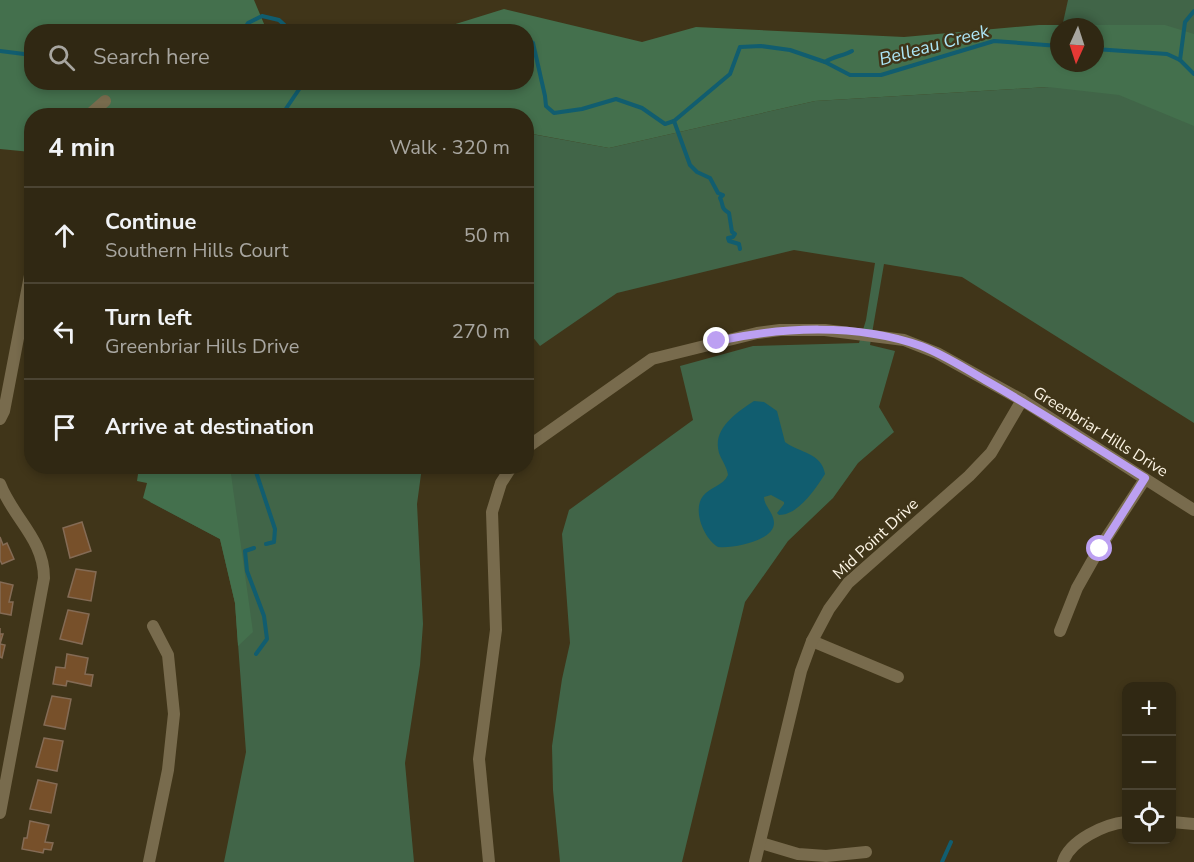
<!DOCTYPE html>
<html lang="en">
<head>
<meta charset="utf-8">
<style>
  body { margin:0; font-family:"Nunito Sans",sans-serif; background:#3c3421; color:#f1f3f6 }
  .controls { position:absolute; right:18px; bottom:18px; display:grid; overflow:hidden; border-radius:12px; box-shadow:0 3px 9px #0003 }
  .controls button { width:54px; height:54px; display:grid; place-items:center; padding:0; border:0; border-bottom:2px solid #4b4433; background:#302813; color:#f1f3f6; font:30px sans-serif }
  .compass { position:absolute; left:1050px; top:18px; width:54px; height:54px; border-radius:50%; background:#302813; box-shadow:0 3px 9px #0003; rotate:183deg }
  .stop { position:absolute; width:18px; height:18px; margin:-14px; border:4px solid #bca0f2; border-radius:50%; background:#fff }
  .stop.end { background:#bca0f2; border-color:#fff; box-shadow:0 2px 6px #0008 }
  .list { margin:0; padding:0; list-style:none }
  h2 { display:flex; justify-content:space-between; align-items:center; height:78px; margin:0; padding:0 24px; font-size:26px }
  h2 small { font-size:20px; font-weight:400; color:#a8a6a0 }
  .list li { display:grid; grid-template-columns:39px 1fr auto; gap:18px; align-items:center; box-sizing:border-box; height:96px; padding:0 24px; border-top:2px solid #4b4433 }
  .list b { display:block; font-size:22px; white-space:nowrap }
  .list p { margin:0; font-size:20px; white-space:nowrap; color:#a8a6a0 }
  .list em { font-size:20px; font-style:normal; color:#a8a6a0 }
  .icon { flex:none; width:33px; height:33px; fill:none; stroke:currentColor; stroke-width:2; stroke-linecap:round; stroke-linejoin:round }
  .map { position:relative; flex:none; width:1194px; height:862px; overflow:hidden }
  .search { position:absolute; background:#302813; box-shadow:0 3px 9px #0003; left:24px; top:24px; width:510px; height:66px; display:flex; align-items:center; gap:15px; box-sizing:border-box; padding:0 21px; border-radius:24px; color:#a8a6a0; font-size:22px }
  .panel { position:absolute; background:#302813; box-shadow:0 3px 9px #0003; left:24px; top:108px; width:510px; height:366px; border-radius:24px }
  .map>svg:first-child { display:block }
  .green { fill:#416548 }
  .forest { fill:#44704d; fill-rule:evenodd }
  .water { fill:#115d6f }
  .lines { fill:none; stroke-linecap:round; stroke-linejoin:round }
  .stream { stroke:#115d6f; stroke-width:4 }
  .building { fill:#77502a; stroke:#846b55; stroke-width:1.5 }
  .street { stroke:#786b4d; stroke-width:12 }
  .route { stroke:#bca0f2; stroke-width:8 }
  .labels { text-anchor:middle; stroke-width:5; stroke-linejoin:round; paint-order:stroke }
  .street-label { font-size:16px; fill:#fcf4e4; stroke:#403519 }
  .water-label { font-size:18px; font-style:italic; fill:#ade6f7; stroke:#403519 }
</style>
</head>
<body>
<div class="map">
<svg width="1194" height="862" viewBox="0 0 1194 862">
  <rect width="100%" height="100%" fill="#403519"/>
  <g class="green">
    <path d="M1068 0H1194V423L962 277 884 264 870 345 895 351 879 407 894 432 858 463 833 498 788 541 745 602 682 862H560L553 790 552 746 562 679 570 643 562 534 569 510 693 420 680 366 753 346 859 343 866 320 875 263 794 250 617 293 540 346 527 330 526 133 609 148 815 101 1048 87 1059 63H1095V27H1062Z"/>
    <path d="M159 467H422L417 504 423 624 420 665 405 763 414 862H224L246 752 235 603 220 539 150 502Z"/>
  </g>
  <g class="forest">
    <path d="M0 0H254L267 31 32 32V82H526V32L433 31 504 9 642 42 696 27 904 37 1039 25H1165L1194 34V126L1119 95 1048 87 815 101 609 148 527 133 526 116H32L31 152 0 149ZM1059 27H1095V63H1059Z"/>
    <path d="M139 467H230L253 632 238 646 235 603 220 539 143 498 147 483 137 481Z"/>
  </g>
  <path class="water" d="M754 401 764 402 777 411 785 442C800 453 822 453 825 474 815 490 798 515 779 515L777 513 784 504V502L771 495 764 497C764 506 774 513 774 523 774 541 732 549 718 547 704 539 692 510 703 496 710 487 723 486 728 475 727 467 722 461 719 453 712 429 736 413 754 401Z"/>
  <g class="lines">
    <g class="stream">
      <path d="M242 32 248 23 262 16 279 20 292 32"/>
      <path d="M495 32H505"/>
      <path d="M526 38 533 43 545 96 546 106 554 113 582 109 616 99 642 108 665 124 674 121 730 74 740 47 761 46 790 50 825 62 850 75H881L994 41 1059 46"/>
      <path d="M1095 49 1167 54 1180 60 1194 74"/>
      <path d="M0 51 32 55"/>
      <path d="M1180 60 1185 22 1194 11"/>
      <path d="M825 62C834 56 843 56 852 51"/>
      <path d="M380 82 408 85 412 82"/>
      <path d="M281 116 304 82"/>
      <path d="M674 121 690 165 697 172 710 178 718 193 723 195 720 198C724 205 720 208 729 213L732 232 735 234 733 237 728 238 729 241 739 244 740 249"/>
      <path d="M254 466 275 529 274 542 266 544"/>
      <path d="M254 548 245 551 247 571 264 616 267 639 256 654"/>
      <path d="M942 862 951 842"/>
    </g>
  </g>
  <g class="building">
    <path d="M82 522 91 551 70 558 63 528Z"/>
    <path d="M0 537 3 545 7 543 14 559 2 564 0 560Z"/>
    <path d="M76 569 96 572 91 601 68 597Z"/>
    <path d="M0 582 13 585 9 602H13L11 615 0 613Z"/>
    <path d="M68 610 89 614 82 644 60 639Z"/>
    <path d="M0 628V634H3L0 644 5 645 2 658 0 657Z"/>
    <path d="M67 654 88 658 85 674 93 675 91 686 67 681 66 686 53 684 56 667 65 668Z"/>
    <path d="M52 696 71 699 65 729 44 725Z"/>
    <path d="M44 738 63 741 57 771 36 767Z"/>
    <path d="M38 780 57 784 51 813 30 809Z"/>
    <path d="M30 821 49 825 45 842 53 843 51 850 44 849 43 853 22 849 24 838H27Z"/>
  </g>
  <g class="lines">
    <g class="street">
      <path d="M88 116 105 101"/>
      <path d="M0 419 4 411 32 265"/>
      <path d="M526 448 652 359 757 333 780 330H825L904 340 937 353 1022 400 1194 510"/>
      <path d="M0 484C13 518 44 539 44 578L0 813"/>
      <path d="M1060 631 1077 588 1099 549 1145 479"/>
      <path d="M812 641 898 677"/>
      <path d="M1172 822 1194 824"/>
      <path d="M761 843 798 854 826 856 866 852"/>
      <path d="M149 862 168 770 174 714 168 655 153 626"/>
      <path d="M489 862 479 759 496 630 492 512 501 483 512 466"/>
      <path d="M755 862 801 671 812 641 829 609 848 583 969 476 991 453 1022 400"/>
      <path d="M1063 862C1070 840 1105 824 1126 822"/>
    </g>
  </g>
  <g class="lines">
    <path class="route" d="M717 341C781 327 857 323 921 346 943 354 964 368 985 380 1040 411 1092 445 1145 478L1100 549"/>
  </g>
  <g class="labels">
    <g class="street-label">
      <text transform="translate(1101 431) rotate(32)" y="6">Greenbriar Hills Drive</text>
      <text transform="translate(875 538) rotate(-43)" y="6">Mid Point Drive</text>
    </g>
    <g class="water-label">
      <text transform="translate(934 45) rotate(-15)" y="6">Belleau Creek</text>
    </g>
  </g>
</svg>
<div class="controls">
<button>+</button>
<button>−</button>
<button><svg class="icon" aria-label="locate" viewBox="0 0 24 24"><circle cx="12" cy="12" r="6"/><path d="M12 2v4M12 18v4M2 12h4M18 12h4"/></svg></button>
</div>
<svg class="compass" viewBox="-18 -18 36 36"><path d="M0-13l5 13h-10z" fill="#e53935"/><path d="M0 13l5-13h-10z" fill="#a8a6a0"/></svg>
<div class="stop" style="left:1100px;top:549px"></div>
<div class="stop end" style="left:717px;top:341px"></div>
<div class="search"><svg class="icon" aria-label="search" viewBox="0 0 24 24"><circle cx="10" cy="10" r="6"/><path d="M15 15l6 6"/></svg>Search here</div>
<section class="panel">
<h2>4 min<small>Walk · 320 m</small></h2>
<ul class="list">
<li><svg class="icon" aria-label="ahead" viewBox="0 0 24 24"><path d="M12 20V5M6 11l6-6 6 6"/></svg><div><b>Continue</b><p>Southern Hills Court</p></div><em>50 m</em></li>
<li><svg class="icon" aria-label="left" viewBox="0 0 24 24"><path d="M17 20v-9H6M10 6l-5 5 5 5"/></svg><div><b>Turn left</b><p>Greenbriar Hills Drive</p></div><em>270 m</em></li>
<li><svg class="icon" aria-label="arrive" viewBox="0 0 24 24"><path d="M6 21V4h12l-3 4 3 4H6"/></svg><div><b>Arrive at destination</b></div></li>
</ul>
</section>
</div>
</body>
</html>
